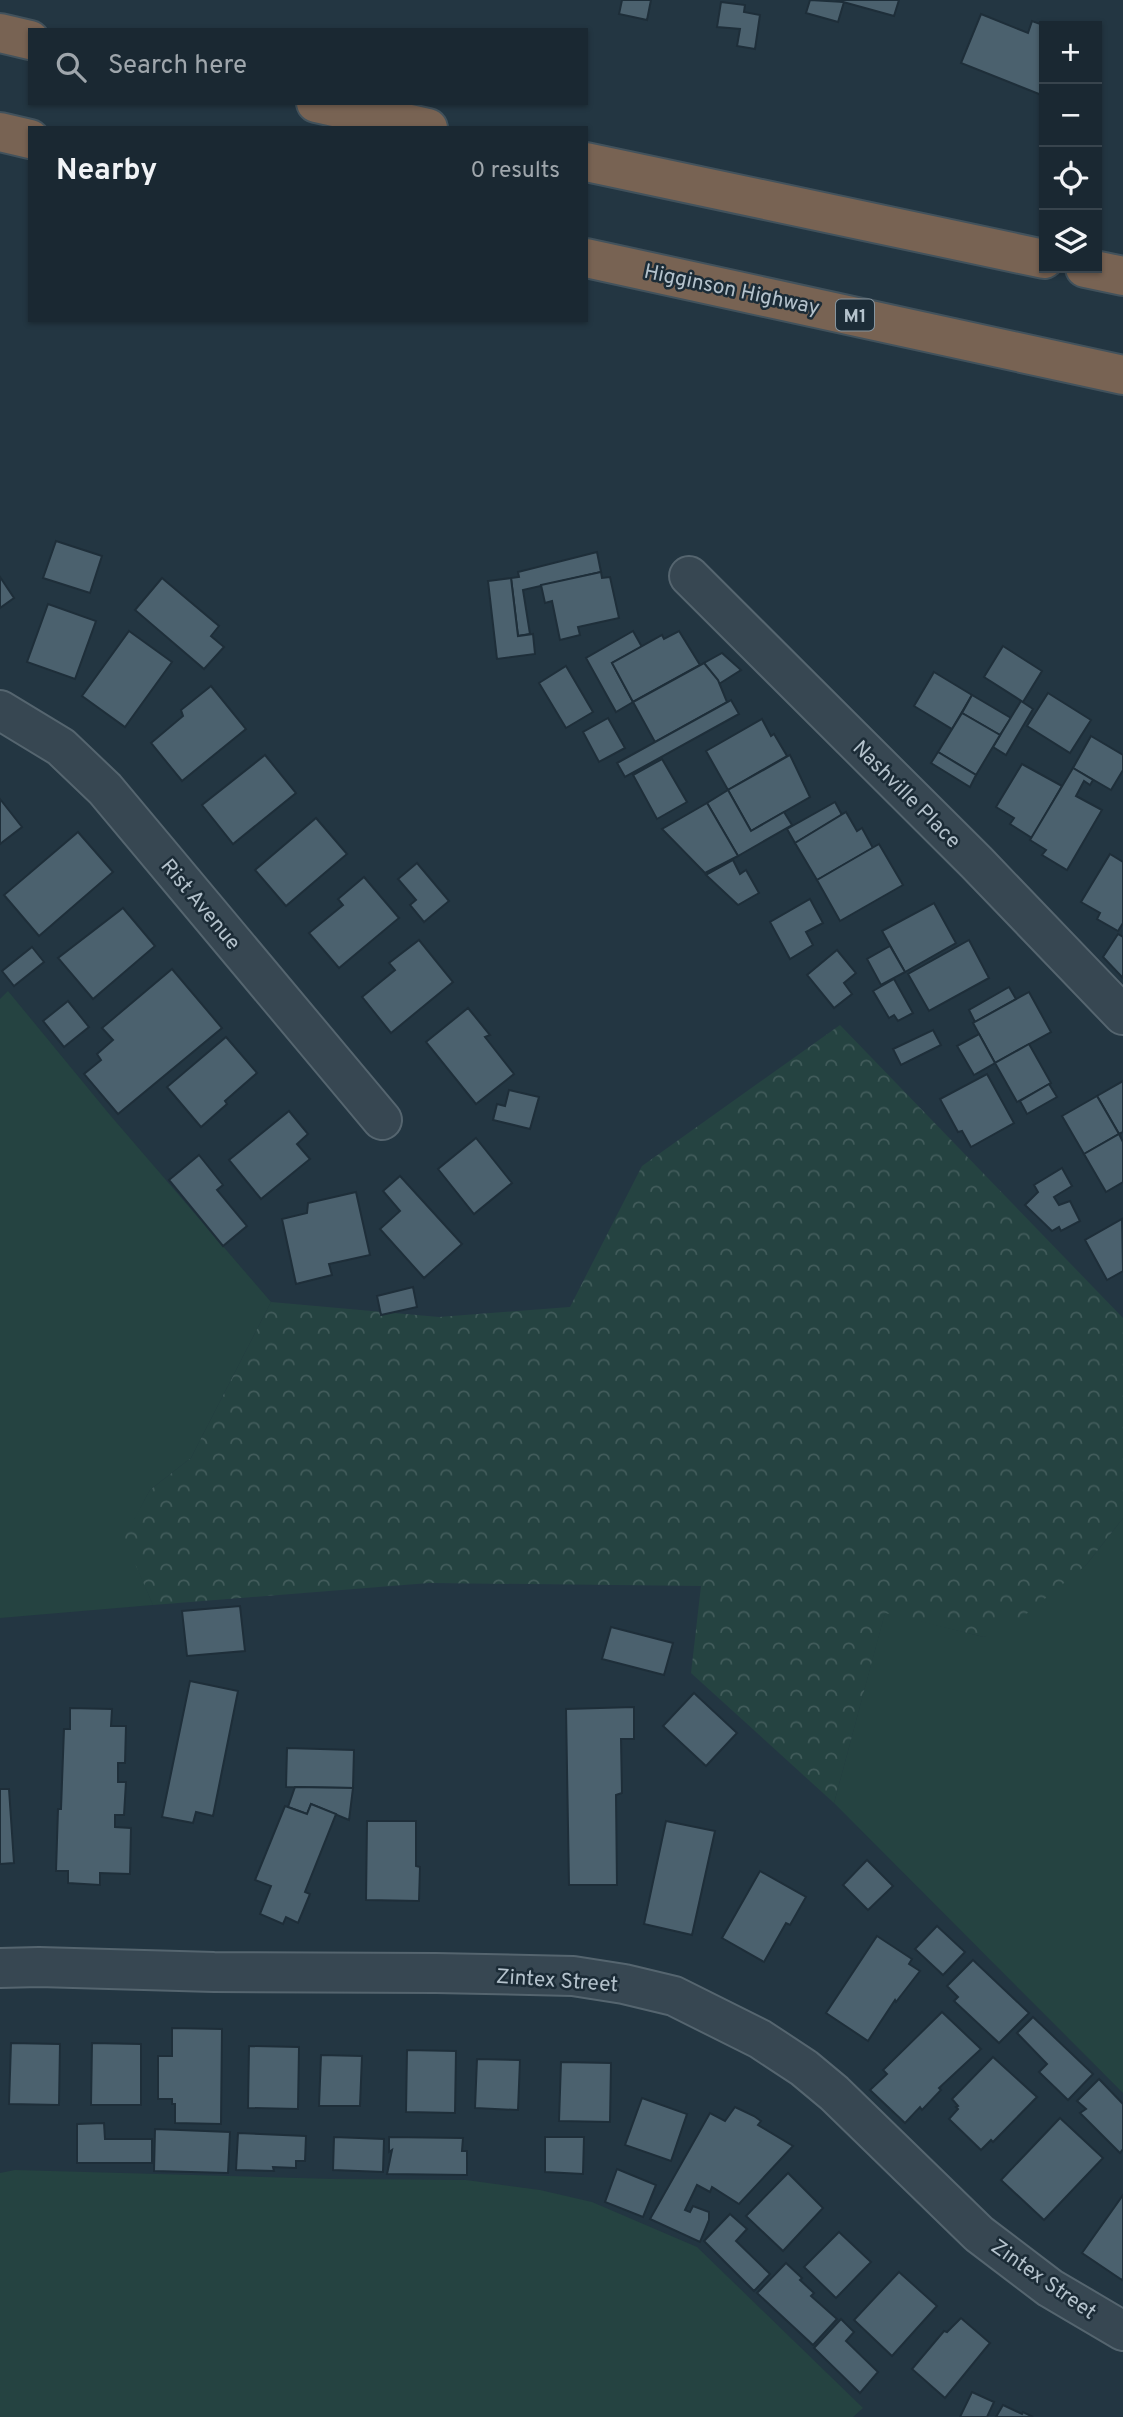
<!DOCTYPE html>
<html lang="en">
<head>
<meta charset="utf-8">
<style>
  body { margin:0; font-family:Overpass,sans-serif; background:#23303a; color:#f1f3f6 }
  .controls { position:absolute; right:21px; top:21px; display:grid; overflow:hidden; border-radius:0px; box-shadow:0 2px 5px #0004 }
  .controls button { width:63px; height:63px; display:grid; place-items:center; padding:0; border:0; border-bottom:2px solid #38444d; background:#1a2832; color:#f1f3f6; font:35px sans-serif }
  .list { margin:0; padding:0; list-style:none }
  h2 { display:flex; justify-content:space-between; align-items:center; height:91px; margin:0; padding:0 28px; font-size:30px }
  h2 small { font-size:23px; font-weight:400; color:#9fa6ac }
  .icon { flex:none; width:38px; height:38px; fill:none; stroke:currentColor; stroke-width:2; stroke-linecap:round; stroke-linejoin:round }
  .map { position:relative; flex:none; width:1123px; height:2417px; overflow:hidden }
  .search { position:absolute; background:#1a2832; box-shadow:0 2px 5px #0004; left:28px; top:28px; width:560px; height:77px; display:flex; align-items:center; gap:18px; box-sizing:border-box; padding:0 24px; border-radius:0px; color:#9fa6ac; font-size:26px }
  .panel { position:absolute; background:#1a2832; box-shadow:0 2px 5px #0004; left:28px; top:126px; width:560px; height:196px; border-radius:0px }
  .map>svg:first-child { display:block }
  .green { fill:#254341 }
  .forest { fill:url(#forest-crowns) }
  .building { fill:#4b616e; stroke:#1e2e39; stroke-width:2 }
  .lines { fill:none; stroke-linecap:round; stroke-linejoin:round }
  .street-casing { stroke:#55656f; stroke-width:42 }
  .highway-casing { stroke:#42525c; stroke-width:42 }
  .street { stroke:#374752; stroke-width:38 }
  .highway { stroke:#786353; stroke-width:38 }
  .labels { text-anchor:middle; stroke-width:5; stroke-linejoin:round; paint-order:stroke }
  .shield { fill:#1c2c37; stroke:#86959f; stroke-width:2 }
  .shield-label { font-size:19px; font-weight:bold; fill:#b4c2cc }
  .street-label { font-size:21px; fill:#b4c2cc; stroke:#1c2c37 }
</style>
</head>
<body>
<div class="map">
<svg width="1123" height="2417" viewBox="0 0 1123 2417">
  <defs>
    <pattern id="forest-crowns" width="20" height="18" patternUnits="userSpaceOnUse" patternTransform="scale(1.75)"><rect width="20" height="18" fill="#254341"/><path d="M2 6a3 3 0 1 1 6 0M12 15a3 3 0 1 1 6 0" fill="none" stroke="#425c5b"/></pattern>
  </defs>
  <rect width="100%" height="100%" fill="#233642"/>
  <g class="green">
    <path d="M8 991 110 1115 271 1302 191 1458 150 1490 125 1538 153 1605 0 1618V999Z"/>
    <path d="M1123 1518V2093L834 1803 885 1612 984 1637 1086 1565Z"/>
    <path d="M15 2170 333 2179 466 2180 540 2190 592 2202 697 2247 863 2408 853 2417H0V2173Z"/>
  </g>
  <path class="forest" d="M840 1025 1123 1318V1518L1086 1565 1025 1615 984 1637 885 1613 834 1803 691 1673 701 1586 429 1583 153 1605 124 1538 150 1490 191 1458 271 1302 439 1317 570 1307 642 1166Z"/>
  <g class="building">
    <path d="M622 0H651L647 20 619 14Z"/>
    <path d="M810 0 844 2 838 22 806 13Z"/>
    <path d="M836 0H899L894 16Z"/>
    <path d="M721 2 745 5 744 12 760 15 755 49 737 46 740 29 717 27Z"/>
    <path d="M981 14 1028 33 1032 21 1046 26H1044V96L961 63Z"/>
    <path d="M56 541 102 556 90 593 43 578Z"/>
    <path d="M597 552 601 572 523 590 530 634 518 636 511 578 519 577 518 572Z"/>
    <path d="M601 572 602 578 610 577 619 618 578 627 580 635 560 640 552 601 545 603 541 585Z"/>
    <path d="M0 577 14 598 0 608Z"/>
    <path d="M162 578 219 626 211 636 224 647 204 669 135 610Z"/>
    <path d="M511 578 518 636 533 634 535 654 497 659 488 581Z"/>
    <path d="M48 604 96 621 75 679 27 662Z"/>
    <path d="M129 631 172 662 125 727 82 696Z"/>
    <path d="M633 631 642 647 612 663 633 702 616 712 586 658Z"/>
    <path d="M679 631 700 665 633 702 612 663 662 635 664 639Z"/>
    <path d="M1003 646 1042 671 1023 702 984 677Z"/>
    <path d="M722 653 741 670 719 684 704 663Z"/>
    <path d="M704 663 718 680 727 702 655 742 633 702Z"/>
    <path d="M566 666 593 712 566 728 539 683Z"/>
    <path d="M934 672 972 695 952 729 914 706Z"/>
    <path d="M211 686 246 729 182 781 151 743 183 716 181 710Z"/>
    <path d="M1048 693 1091 720 1070 753 1027 726Z"/>
    <path d="M972 695 1011 718 1000 735 962 713Z"/>
    <path d="M731 700 739 714 625 777 617 763Z"/>
    <path d="M1021 701 1033 709 1006 755 993 747Z"/>
    <path d="M962 713 1000 735 976 775 938 752Z"/>
    <path d="M608 718 625 748 599 762 583 732Z"/>
    <path d="M762 719 771 736 774 734 787 756 728 790 706 751Z"/>
    <path d="M1091 736 1123 755V770L1111 790 1073 768Z"/>
    <path d="M938 752 976 775 970 787 931 763Z"/>
    <path d="M265 755 296 793 233 844 202 805Z"/>
    <path d="M790 755 810 797 751 831 728 790Z"/>
    <path d="M662 759 687 802 657 819 633 775Z"/>
    <path d="M1022 764 1062 786 1032 838 1010 824 1014 818 996 807Z"/>
    <path d="M1073 768 1093 780 1090 785 1084 781 1076 796 1102 810 1067 870 1042 855 1046 850 1030 840Z"/>
    <path d="M728 790 751 831 784 812 792 825 738 856 707 803Z"/>
    <path d="M0 799 22 827 0 844Z"/>
    <path d="M835 802 842 815 795 843 787 829Z"/>
    <path d="M707 803 738 856 705 873 662 829Z"/>
    <path d="M846 812 857 831 862 828 873 848 817 880 795 843Z"/>
    <path d="M316 818 347 854 286 906 255 870Z"/>
    <path d="M78 832 113 872 39 936 4 895Z"/>
    <path d="M879 844 903 885 840 921 817 880Z"/>
    <path d="M1110 854 1123 862V923L1118 931 1097 919 1100 913 1081 902Z"/>
    <path d="M733 860 740 874 746 870 759 893 738 905 706 875Z"/>
    <path d="M417 863 449 901 424 922 410 905 416 900 398 879Z"/>
    <path d="M364 877 399 918 339 968 309 933 343 905 338 899Z"/>
    <path d="M810 899 823 923 806 932 813 945 790 959 770 922Z"/>
    <path d="M934 903 956 943 905 972 882 931Z"/>
    <path d="M123 908 155 946 93 999 58 958Z"/>
    <path d="M1118 934 1123 937V978L1103 957Z"/>
    <path d="M419 940 453 982 391 1033 362 997 395 970 389 963Z"/>
    <path d="M969 940 989 978 929 1011 908 974Z"/>
    <path d="M890 946 905 972 881 985 867 959Z"/>
    <path d="M32 947 44 962 14 986 2 971Z"/>
    <path d="M837 950 856 973 844 983 852 994 834 1008 807 975Z"/>
    <path d="M172 969 222 1028 118 1114 84 1074 101 1060 97 1054 113 1040 102 1028Z"/>
    <path d="M894 979 913 1013 898 1021 894 1015 889 1018 873 991Z"/>
    <path d="M1009 987 1016 999 975 1022 969 1010Z"/>
    <path d="M1029 992 1051 1032 995 1063 973 1023Z"/>
    <path d="M68 1001 89 1027 64 1047 43 1021Z"/>
    <path d="M468 1008 490 1035 485 1037 514 1074 476 1104 426 1042Z"/>
    <path d="M933 1030 941 1045 901 1065 893 1049Z"/>
    <path d="M979 1034 995 1063 974 1075 957 1046Z"/>
    <path d="M226 1037 257 1073 225 1101 227 1104 201 1127 167 1087Z"/>
    <path d="M1029 1044 1051 1083 1017 1102 995 1063Z"/>
    <path d="M987 1074 1014 1123 971 1147 962 1131 958 1132 940 1099Z"/>
    <path d="M1123 1081V1132L1119 1134 1097 1096Z"/>
    <path d="M1049 1084 1057 1097 1027 1114 1020 1101Z"/>
    <path d="M509 1090 539 1097 530 1129 493 1120 497 1104 505 1106Z"/>
    <path d="M1097 1096 1119 1134 1084 1154 1062 1116Z"/>
    <path d="M289 1111 308 1134 297 1144 310 1159 261 1199 229 1160Z"/>
    <path d="M1119 1134 1123 1142V1182L1106 1192 1084 1154Z"/>
    <path d="M476 1138 512 1183 474 1214 438 1169Z"/>
    <path d="M199 1155 223 1185 217 1190 247 1226 223 1246 169 1180Z"/>
    <path d="M1062 1168 1072 1186 1054 1197 1059 1205 1070 1201 1080 1221 1061 1231 1059 1227 1052 1231 1025 1205 1038 1192 1034 1185Z"/>
    <path d="M400 1176 462 1244 424 1278 380 1229 400 1211 383 1191Z"/>
    <path d="M356 1192 370 1255 329 1264 332 1275 296 1284 282 1219 307 1213 308 1203Z"/>
    <path d="M1122 1219 1123 1271 1107 1280 1085 1240Z"/>
    <path d="M413 1287 417 1307 381 1315 377 1296Z"/>
    <path d="M240 1606 245 1651 187 1656 182 1611Z"/>
    <path d="M611 1627 673 1643 664 1675 602 1659Z"/>
    <path d="M190 1681 238 1691 213 1816 196 1812 193 1823 162 1817Z"/>
    <path d="M694 1693 737 1733 706 1766 663 1726Z"/>
    <path d="M634 1707V1739H621L622 1793 616 1795 617 1885H569L566 1709Z"/>
    <path d="M70 1708 112 1709 111 1726H126L125 1763H118V1782H126L124 1815H115V1827L131 1828 130 1874 100 1873V1885L68 1883V1871H56L58 1809H61L64 1729H70Z"/>
    <path d="M287 1748 354 1750 353 1788 286 1787Z"/>
    <path d="M295 1787 353 1788 349 1820 311 1804 307 1814 288 1807Z"/>
    <path d="M0 1789H9L14 1863 0 1864Z"/>
    <path d="M311 1804 336 1814 305 1892 310 1894 298 1923 286 1917 283 1924 260 1914 271 1886 255 1880 285 1806 307 1814Z"/>
    <path d="M367 1821H416V1866L420 1867 419 1901 366 1900Z"/>
    <path d="M666 1821 715 1831 692 1935 644 1924Z"/>
    <path d="M867 1860 893 1886 868 1910 843 1885Z"/>
    <path d="M760 1871 806 1897 790 1925 786 1923 764 1962 722 1938Z"/>
    <path d="M937 1926 965 1952 943 1975 915 1949Z"/>
    <path d="M877 1936 912 1959 909 1964 920 1971 896 2002 895 2000 868 2041 826 2013Z"/>
    <path d="M973 1960 1029 2013 999 2043 954 2001 958 1997 947 1986Z"/>
    <path d="M942 2012 981 2049 939 2088 941 2090 922 2110 920 2107 905 2123 870 2090 887 2074 883 2070Z"/>
    <path d="M1033 2017 1093 2074 1068 2100 1039 2072 1047 2064 1017 2033Z"/>
    <path d="M172 2028 222 2029 221 2124 175 2123V2104H172V2099H158V2056H172Z"/>
    <path d="M11 2043 60 2044 59 2105 9 2104Z"/>
    <path d="M92 2043 141 2044V2105H91Z"/>
    <path d="M249 2046 299 2047 298 2109 248 2108Z"/>
    <path d="M407 2050 456 2051 455 2113 406 2112Z"/>
    <path d="M321 2055 362 2056 360 2106H319Z"/>
    <path d="M993 2057 1037 2097 993 2142 991 2140 981 2150 949 2119 958 2109 956 2107 958 2106 952 2099Z"/>
    <path d="M477 2059 520 2060 518 2110 475 2108Z"/>
    <path d="M561 2062 611 2063 610 2122 559 2121Z"/>
    <path d="M1099 2079 1123 2104V2149L1120 2153 1080 2113 1086 2109 1077 2101Z"/>
    <path d="M642 2098 687 2114 671 2161 625 2145Z"/>
    <path d="M735 2107 754 2116 761 2121 758 2125 793 2146 739 2204 712 2187 710 2192 697 2185 685 2210 690 2212 693 2206 709 2212V2220L700 2242 650 2219 710 2113 725 2121Z"/>
    <path d="M1060 2118 1103 2158 1044 2220 1001 2180Z"/>
    <path d="M104 2123 105 2139H152V2163H77V2124Z"/>
    <path d="M155 2129 230 2132 228 2173 154 2171Z"/>
    <path d="M238 2133 306 2136 305 2161H296V2168L273 2167 274 2171 236 2170Z"/>
    <path d="M334 2137 384 2139 383 2172 333 2170Z"/>
    <path d="M389 2137 463 2138 462 2151H467V2175L387 2174 392 2150 389 2152Z"/>
    <path d="M545 2137H584L583 2174 545 2172Z"/>
    <path d="M617 2169 656 2185 643 2217 605 2202Z"/>
    <path d="M788 2173 823 2208 783 2251 746 2216Z"/>
    <path d="M1123 2195V2278L1122 2280 1082 2253Z"/>
    <path d="M730 2214 747 2229 736 2241 770 2274 754 2291 704 2241Z"/>
    <path d="M839 2232 871 2262 836 2298 804 2267Z"/>
    <path d="M786 2263 802 2278 800 2280 814 2293 811 2296 837 2319 813 2345 757 2293Z"/>
    <path d="M899 2272 937 2306 892 2356 854 2320Z"/>
    <path d="M961 2318 990 2343 945 2398 912 2369 944 2331 947 2332Z"/>
    <path d="M841 2319 854 2332 846 2341 878 2372 860 2393 814 2348Z"/>
    <path d="M972 2392 994 2402 987 2417H960Z"/>
    <path d="M1003 2405 1022 2414 1023 2412 1033 2417H996Z"/>
  </g>
  <g class="lines">
    <g class="street-casing">
      <g id="street">
        <path d="M689 576 977 863 1123 1015"/>
        <path d="M0 710 61 747 105 789 382 1120"/>
        <path d="M0 1968 39 1967 214 1972 436 1973 573 1976 624 1984 674 1996 760 2039 804 2068 834 2093 979 2234 1050 2288 1123 2331"/>
      </g>
    </g>
    <g class="highway-casing">
      <g id="highway">
        <path d="M0 33 30 40"/>
        <path d="M316 103 428 128"/>
        <path d="M0 132 30 139"/>
        <path d="M586 162 1044 259"/>
        <path d="M586 258 1123 375"/>
        <path d="M1085 268 1123 276"/>
      </g>
    </g>
    <use href="#street" class="street"/>
    <use href="#highway" class="highway"/>
  </g>
  <g class="labels">
    <rect class="shield" x="836" y="299.5" width="38" height="31" rx="5"/>
    <g class="shield-label">
      <text x="855" y="322">M1</text>
    </g>
    <g class="street-label">
      <text transform="translate(732 289) rotate(12)" y="7">Higginson Highway</text>
      <text transform="translate(907 794) rotate(45)" y="7">Nashville Place</text>
      <text transform="translate(201 904) rotate(50)" y="7">Rist Avenue</text>
      <text transform="translate(557 1980) rotate(4)" y="7">Zintex Street</text>
      <text transform="translate(1044 2279) rotate(35)" y="7">Zintex Street</text>
    </g>
  </g>
</svg>
<div class="controls">
<button>+</button>
<button>−</button>
<button><svg class="icon" aria-label="locate" viewBox="0 0 24 24"><circle cx="12" cy="12" r="6"/><path d="M12 2v4M12 18v4M2 12h4M18 12h4"/></svg></button>
<button><svg class="icon" aria-label="layers" viewBox="0 0 24 24"><path d="M12 4l9 5-9 5-9-5zM3 14l9 5 9-5"/></svg></button>
</div>
<div class="search"><svg class="icon" aria-label="search" viewBox="0 0 24 24"><circle cx="10" cy="10" r="6"/><path d="M15 15l6 6"/></svg>Search here</div>
<section class="panel">
<h2>Nearby<small>0 results</small></h2>
<ul class="list">
</ul>
</section>
</div>
</body>
</html>
